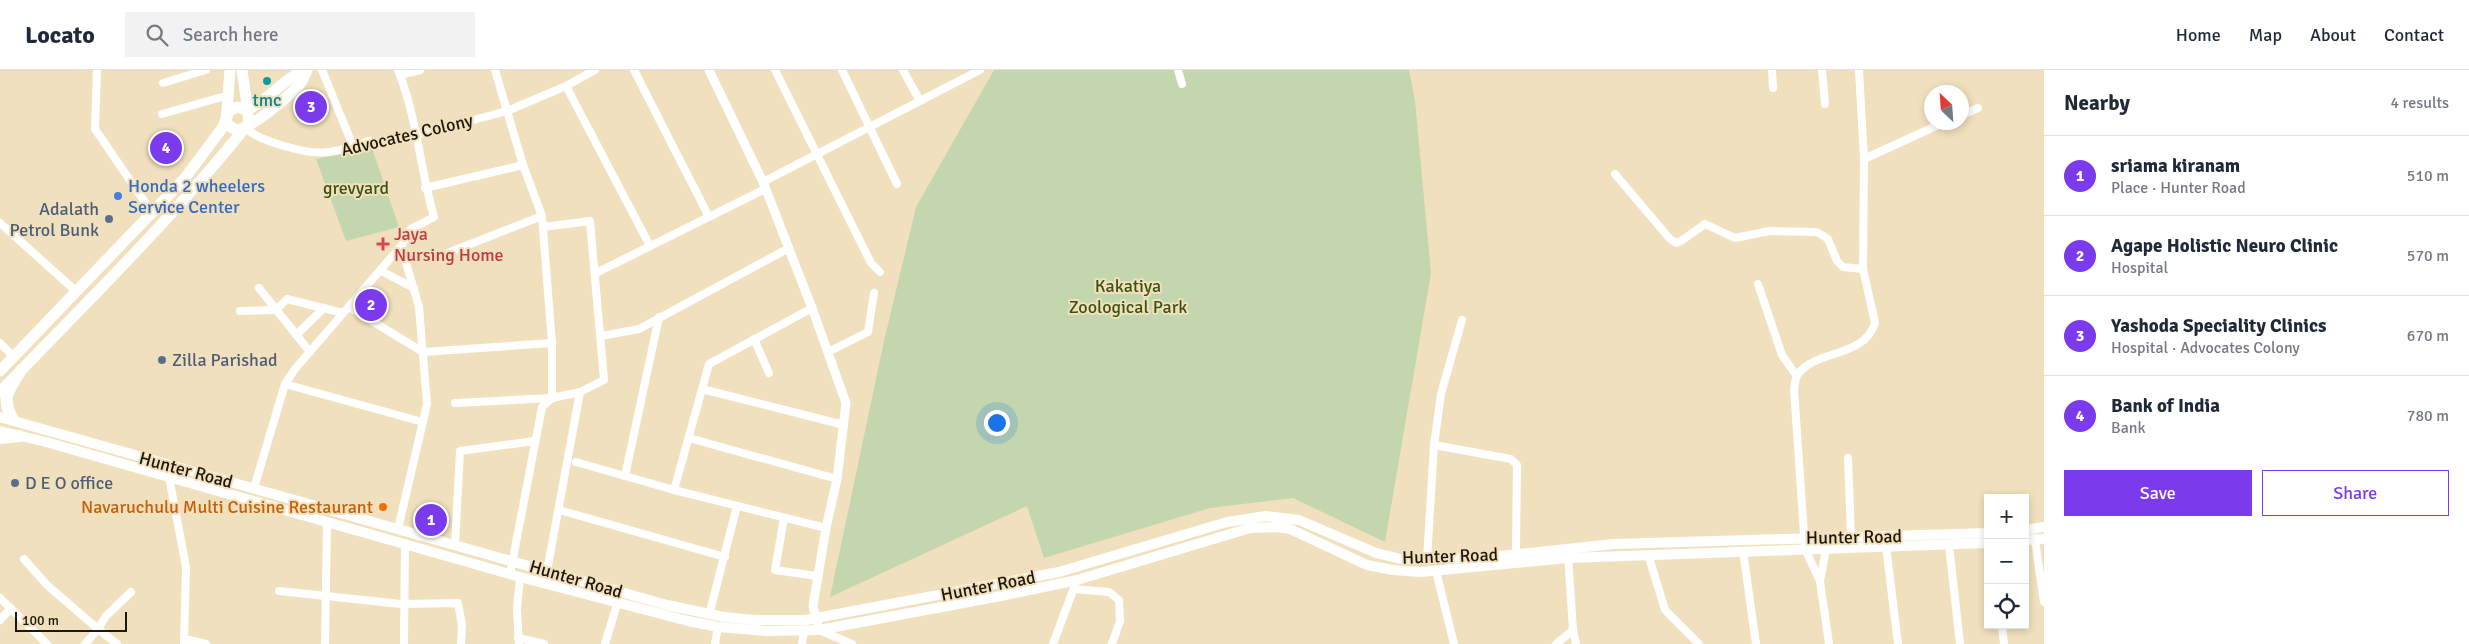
<!DOCTYPE html>
<html lang="en">
<head>
<meta charset="utf-8">
<style>
  body { margin:0; font-family:Signika,sans-serif; background:#f2f2f3; color:#1f2937 }
  .controls { position:absolute; right:15px; bottom:15px; display:grid; overflow:hidden; border-radius:0px; box-shadow:0 2px 8px #0003 }
  .controls button { width:45px; height:45px; display:grid; place-items:center; padding:0; border:0; border-bottom:1px solid #e0e1e3; background:#fff; color:#1f2937; font:25px sans-serif }
  .compass { position:absolute; left:1924px; top:15px; width:45px; height:45px; border-radius:50%; background:#fff; box-shadow:0 2px 8px #0003; rotate:335deg }
  .scale { position:absolute; left:15px; bottom:12px; width:112px; box-sizing:border-box; padding-left:5px; border:2px solid #1e180b; border-top:0; font-size:14px; line-height:18px; white-space:nowrap; color:#1e180b; -webkit-text-stroke:4px #f1e0bd; paint-order:stroke }
  .you { position:absolute; left:996px; top:352px; width:18px; height:18px; margin:-12px; border:4px solid #fff; border-radius:50%; background:#1a73e8; box-shadow:0 0 0 8px #1a73e833 }
  .badge { display:grid; place-items:center; width:32px; height:32px; border-radius:50%; background:#7c3aed; color:#fff; font-size:16px; font-weight:700 }
  .pin { position:absolute; translate:-50% -50%; border:2px solid #fff; box-shadow:0 1px 5px #0006 }
  .list { margin:0; padding:0; list-style:none }
  h2 { display:flex; justify-content:space-between; align-items:center; height:65px; margin:0; padding:0 20px; font-size:21px }
  h2 small { font-size:16px; font-weight:400; color:#747a83 }
  .list li { display:grid; grid-template-columns:32px 1fr auto; gap:15px; align-items:center; box-sizing:border-box; height:80px; padding:0 20px; border-top:1px solid #e0e1e3 }
  .list b { display:block; font-size:19px; white-space:nowrap }
  .list p { margin:0; font-size:16px; white-space:nowrap; color:#747a83 }
  .list em { font-size:16px; font-style:normal; color:#747a83 }
  .actions { display:flex; gap:10px; padding:15px 20px }
  .actions a { flex:1; padding:11px 0; border:1px solid #7c3aed; border-radius:0px; text-align:center; font-size:18px; color:#7c3aed }
  .actions .main { background:#7c3aed; color:#fff }
  .icon { flex:none; width:28px; height:28px; fill:none; stroke:currentColor; stroke-width:2; stroke-linecap:round; stroke-linejoin:round }
  .map { position:relative; flex:none; width:2044px; height:574px; overflow:hidden }
  header { display:flex; align-items:center; gap:30px; box-sizing:border-box; height:70px; padding:0 25px; background:#fff; border-bottom:1px solid #e0e1e3 }
  header strong { font-size:24px }
  nav { display:flex; gap:28px; margin-inline-start:auto; font-size:18px }
  .search { width:350px; height:45px; background:#f2f2f3; display:flex; align-items:center; gap:12px; box-sizing:border-box; padding:0 18px; border-radius:0px; color:#747a83; font-size:19px }
  main { display:flex }
  aside { flex:1; background:#fff }
  .map>svg:first-child { display:block }
  .green { fill:#c4d6ae }
  .lines { fill:none; stroke-linecap:round; stroke-linejoin:round }
  .minor { stroke:#fff; stroke-width:8 }
  .tertiary { stroke:#fff; stroke-width:9 }
  .secondary { stroke:#fff; stroke-width:10 }
  .primary { stroke:#fff; stroke-width:11 }
  .trunk { stroke:#fff; stroke-width:12 }
  .culture-dot { fill:#0f9aa8; stroke:#f1e0bd; stroke-width:2 }
  .shop-dot { fill:#3f7fe0; stroke:#f1e0bd; stroke-width:2 }
  .service-dot { fill:#5c6f8a; stroke:#f1e0bd; stroke-width:2 }
  .health-dot { fill:#e0444e; stroke:#f1e0bd; stroke-width:2 }
  .food-dot { fill:#e8710a; stroke:#f1e0bd; stroke-width:2 }
  .labels { text-anchor:middle; stroke-width:4; stroke-linejoin:round; paint-order:stroke }
  .culture-label { font-size:18px; fill:#0d838f; stroke:#f1e0bd }
  .street-label { font-size:18px; fill:#1e180b; stroke:#f1e0bd }
  .shop-label { font-size:18px; fill:#366cbe; stroke:#f1e0bd; text-anchor:start }
  .park-label { font-size:18px; fill:#3b530e; stroke:#f1e0bd }
  .service-label { font-size:18px; fill:#4e5e75; stroke:#f1e0bd; text-anchor:start }
  .health-label { font-size:18px; fill:#be3a42; stroke:#f1e0bd; text-anchor:start }
  .food-label { font-size:18px; fill:#c56008; stroke:#f1e0bd; text-anchor:end }
</style>
</head>
<body>
<header>
<strong>Locato</strong>
<div class="search"><svg class="icon" aria-label="search" viewBox="0 0 24 24"><circle cx="10" cy="10" r="6"/><path d="M15 15l6 6"/></svg>Search here</div>
<nav><a>Home</a><a>Map</a><a>About</a><a>Contact</a></nav>
</header>
<main>
<div class="map">
<svg width="2044" height="574" viewBox="0 0 2044 574">
  <rect width="100%" height="100%" fill="#f1e0bd"/>
  <g class="green">
    <path d="M994 0H1409L1415 31 1431 203 1385 472 1293 428 1210 438 1044 488 1027 436 830 527 884 271 916 137Z"/>
    <path d="M372 78 399 157 346 171 316 89Z"/>
  </g>
  <g class="lines">
    <g class="minor">
      <path d="M97 0 95 59 153 144"/>
      <path d="M322 0 353 76"/>
      <path d="M495 0 523 95 542 146 552 273V328L542 337 510 504"/>
      <path d="M634 0 709 147"/>
      <path d="M775 0 871 193 880 202"/>
      <path d="M842 0 897 114"/>
      <path d="M903 0 920 31"/>
      <path d="M1178 0 1182 14"/>
      <path d="M1772 0 1773 18"/>
      <path d="M1822 0 1825 34"/>
      <path d="M400 5 420 0"/>
      <path d="M163 13 206 0"/>
      <path d="M566 16 650 176"/>
      <path d="M162 44 229 25"/>
      <path d="M1962 45 1978 38"/>
      <path d="M245 58C256 67 267 71 281 75 319 87 331 84 369 71L380 75 507 41 566 16 595 0"/>
      <path d="M1864 89 1945 52"/>
      <path d="M1615 104 1670 169 1676 173 1681 171 1705 154 1735 168 1769 161 1817 162 1828 169 1837 191 1843 197 1863 199"/>
      <path d="M763 112 980 0"/>
      <path d="M425 118 523 95"/>
      <path d="M0 153 77 222"/>
      <path d="M450 182 542 146"/>
      <path d="M381 201 414 218"/>
      <path d="M596 203 765 119"/>
      <path d="M1758 214 1782 285 1796 305"/>
      <path d="M259 218 310 282"/>
      <path d="M349 237 423 282 552 273"/>
      <path d="M240 241 276 240 287 229 343 243"/>
      <path d="M659 247 625 406 674 420 826 458"/>
      <path d="M296 265 324 238"/>
      <path d="M601 266 639 259 789 178"/>
      <path d="M754 269 769 303"/>
      <path d="M0 273 14 287"/>
      <path d="M828 282 868 262 874 223"/>
      <path d="M285 314 423 352"/>
      <path d="M702 319 844 355"/>
      <path d="M455 333 552 328 580 322 604 310 590 151 543 157"/>
      <path d="M689 368 837 409"/>
      <path d="M1434 375 1511 389 1517 395 1516 482"/>
      <path d="M1848 388 1851 468"/>
      <path d="M576 392 625 406"/>
      <path d="M169 407 186 497 184 574"/>
      <path d="M254 418 285 314 295 299 401 176 411 159 434 147C420 99 417 47 398 0"/>
      <path d="M674 420 709 294 812 238"/>
      <path d="M559 440 725 487"/>
      <path d="M784 448 775 500 817 506"/>
      <path d="M398 459 427 334 419 237 401 176"/>
      <path d="M2035 470 2044 532"/>
      <path d="M455 475 460 381 535 371"/>
      <path d="M1949 475 1960 574"/>
      <path d="M1886 476 1898 574"/>
      <path d="M1743 481 1756 574"/>
      <path d="M1648 484 1665 540 1699 574"/>
      <path d="M1568 485 1573 560 1576 574"/>
      <path d="M24 489 47 515 98 559 106 546 131 522"/>
      <path d="M1427 490 1434 375 1441 324 1462 250"/>
      <path d="M547 501 580 322"/>
      <path d="M1436 501 1454 574"/>
      <path d="M1820 511 1827 474"/>
      <path d="M1074 519 1109 522 1119 530 1120 551 1112 574"/>
      <path d="M279 521 401 534 458 533 462 555 461 574"/>
      <path d="M0 528 47 574"/>
      <path d="M709 545 737 436"/>
      <path d="M0 550 11 538"/>
      <path d="M2002 555 2004 574"/>
      <path d="M819 560 852 574"/>
      <path d="M518 568 544 574"/>
      <path d="M185 569 206 574"/>
      <path d="M85 574 98 559 117 574"/>
      <path d="M325 574 327 451"/>
      <path d="M404 574 405 473"/>
      <path d="M519 574 517 539 520 507"/>
      <path d="M605 574 618 531"/>
      <path d="M715 574 718 557"/>
      <path d="M802 574 804 561"/>
      <path d="M1053 574 1075 515"/>
      <path d="M1556 574 1573 560"/>
      <path d="M1829 574 1820 511 1805 479 1794 319C1795 314 1795 308 1798 304 1817 279 1864 288 1875 253L1863 199 1864 89 1859 0"/>
    </g>
    <path class="tertiary" d="M709 0 763 112 812 238 846 333 837 409 826 458 813 536 819 560"/>
    <g class="secondary">
      <path d="M0 347 667 535 724 547 755 550H806L1059 502 1227 452 1266 446 1299 450 1376 483 1401 489 1480 488 1614 474 1988 463"/>
      <path d="M0 361 46 372 520 507 688 551 718 557 766 561 819 560 1006 525 1077 510 1250 458 1277 457 1290 459 1367 495 1393 500 1421 502 1568 488 1988 473"/>
      <path d="M2025 460 2044 457"/>
      <path d="M2025 470 2044 469"/>
    </g>
    <g class="primary">
      <path d="M230 0 226 51 228 55 236 60C251 59 289 26 300 14 303 10 305 5 307 0"/>
      <path d="M0 301 185 108 223 57 229 41 237 37 246 40C269 31 283 8 306 0"/>
      <path d="M0 322C85 234 172 149 248 54 250 48 243 10 242 0"/>
    </g>
    <g class="trunk">
      <path d="M13 350C0 327 9 320 21 300"/>
      <path d="M0 368 19 366"/>
    </g>
  </g>
  <circle class="culture-dot" cx="267" cy="11" r="5"/>
  <circle class="shop-dot" cx="118" cy="126" r="5"/>
  <g class="service-dot">
    <circle cx="109" cy="149" r="5"/>
    <circle cx="162" cy="290" r="5"/>
    <circle cx="15" cy="413" r="5"/>
  </g>
  <path class="health-dot" d="M380.5 166.5h5v5h5v5h-5v5h-5v-5h-5v-5h5z"/>
  <circle class="food-dot" cx="383" cy="437" r="5"/>
  <g class="labels">
    <g class="culture-label">
      <text x="267" y="36">tmc</text>
    </g>
    <g class="street-label">
      <text transform="translate(407 65) rotate(-13)" y="6">Advocates Colony</text>
      <text transform="translate(186 400) rotate(15)" y="6">Hunter Road</text>
      <text transform="translate(1854 467) rotate(-1)" y="6">Hunter Road</text>
      <text transform="translate(1450 486) rotate(-2)" y="6">Hunter Road</text>
      <text transform="translate(576 509) rotate(16)" y="6">Hunter Road</text>
      <text transform="translate(988 516) rotate(-11)" y="6">Hunter Road</text>
    </g>
    <g class="shop-label">
      <text x="128" y="122">Honda 2 wheelers<tspan x="128" dy="21">Service Center</tspan></text>
    </g>
    <g class="park-label">
      <text x="356" y="124">grevyard</text>
      <text x="1128" y="222">Kakatiya<tspan x="1128" dy="21">Zoological Park</tspan></text>
    </g>
    <g class="service-label">
      <text x="99" y="145" text-anchor="end">Adalath<tspan x="99" dy="21">Petrol Bunk</tspan></text>
      <text x="172" y="296">Zilla Parishad</text>
      <text x="25" y="419">D E O office</text>
    </g>
    <g class="health-label">
      <text x="394" y="170">Jaya<tspan x="394" dy="21">Nursing Home</tspan></text>
    </g>
    <g class="food-label">
      <text x="373" y="443">Navaruchulu Multi Cuisine Restaurant</text>
    </g>
  </g>
</svg>
<div class="controls">
<button>+</button>
<button>−</button>
<button><svg class="icon" aria-label="locate" viewBox="0 0 24 24"><circle cx="12" cy="12" r="6"/><path d="M12 2v4M12 18v4M2 12h4M18 12h4"/></svg></button>
</div>
<svg class="compass" viewBox="-18 -18 36 36"><path d="M0-13l5 13h-10z" fill="#e53935"/><path d="M0 13l5-13h-10z" fill="#747a83"/></svg>
<div class="scale">100 m</div>
<div class="you"></div>
<div class="pin badge" style="left:431px;top:450px">1</div>
<div class="pin badge" style="left:371px;top:235px">2</div>
<div class="pin badge" style="left:311px;top:37px">3</div>
<div class="pin badge" style="left:166px;top:78px">4</div>
</div>
<aside>
<h2>Nearby<small>4 results</small></h2>
<ul class="list">
<li><span class="badge">1</span><div><b>sriama kiranam</b><p>Place · Hunter Road</p></div><em>510 m</em></li>
<li><span class="badge">2</span><div><b>Agape Holistic Neuro Clinic</b><p>Hospital</p></div><em>570 m</em></li>
<li><span class="badge">3</span><div><b>Yashoda Speciality Clinics</b><p>Hospital · Advocates Colony</p></div><em>670 m</em></li>
<li><span class="badge">4</span><div><b>Bank of India</b><p>Bank</p></div><em>780 m</em></li>
</ul>
<div class="actions"><a class="main">Save</a><a>Share</a></div>
</aside>
</main>
</body>
</html>
